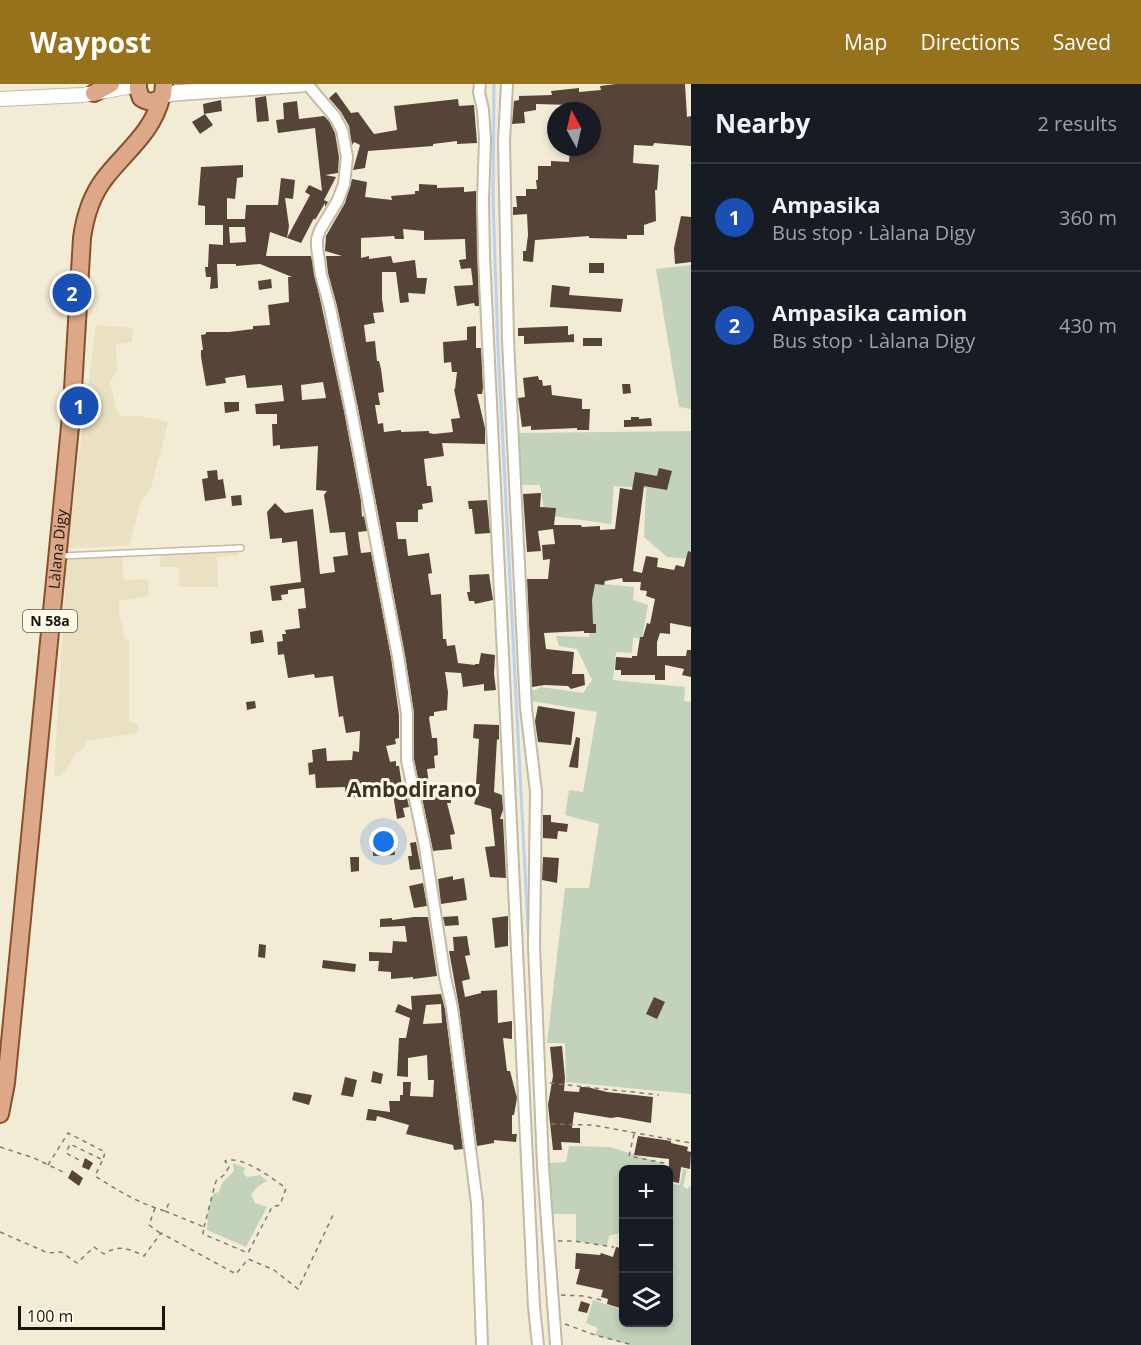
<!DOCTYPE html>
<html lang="en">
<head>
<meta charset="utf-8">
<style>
  body { margin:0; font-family:"Open Sans",sans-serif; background:#242831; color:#f1f3f6 }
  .controls { position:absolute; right:18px; bottom:18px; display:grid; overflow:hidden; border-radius:9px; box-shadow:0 3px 9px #0003 }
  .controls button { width:54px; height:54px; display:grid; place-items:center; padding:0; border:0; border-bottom:2px solid #363941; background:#171b24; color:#f1f3f6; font:30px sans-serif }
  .compass { position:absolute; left:547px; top:18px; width:54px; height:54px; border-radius:50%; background:#171b24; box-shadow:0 3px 9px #0003; rotate:352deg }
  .scale { position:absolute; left:18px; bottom:15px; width:147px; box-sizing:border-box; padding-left:6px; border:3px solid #18160e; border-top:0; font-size:16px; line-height:21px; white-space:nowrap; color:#18160e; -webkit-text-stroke:4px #fffae7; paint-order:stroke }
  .you { position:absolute; left:384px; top:758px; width:21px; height:21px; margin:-15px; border:4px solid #fff; border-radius:50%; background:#1a73e8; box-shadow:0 0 0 9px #1a73e833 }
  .badge { display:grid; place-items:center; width:39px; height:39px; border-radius:50%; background:#97721c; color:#fff; font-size:20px; font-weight:700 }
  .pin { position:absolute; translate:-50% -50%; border:3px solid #fff; box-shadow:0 2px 6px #0006 }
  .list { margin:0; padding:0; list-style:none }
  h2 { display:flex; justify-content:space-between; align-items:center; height:78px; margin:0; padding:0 24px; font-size:26px }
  h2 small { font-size:20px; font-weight:400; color:#9ea1a6 }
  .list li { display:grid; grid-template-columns:39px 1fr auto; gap:18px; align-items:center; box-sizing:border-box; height:108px; padding:0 24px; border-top:2px solid #363941 }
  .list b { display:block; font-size:22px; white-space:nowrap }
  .list p { margin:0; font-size:20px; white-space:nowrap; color:#9ea1a6 }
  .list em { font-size:20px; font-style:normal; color:#9ea1a6 }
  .icon { flex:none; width:33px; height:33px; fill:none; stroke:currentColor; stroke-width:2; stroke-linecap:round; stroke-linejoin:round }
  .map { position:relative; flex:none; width:691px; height:1261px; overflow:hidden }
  header { display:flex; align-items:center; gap:36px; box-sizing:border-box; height:84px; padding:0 30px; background:#97721c; color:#fff }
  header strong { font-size:28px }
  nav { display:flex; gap:33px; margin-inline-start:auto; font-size:21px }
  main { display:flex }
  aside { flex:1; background:#171b24 }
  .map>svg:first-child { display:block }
  .built { fill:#e9e1c2 }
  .green { fill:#c2d2bb }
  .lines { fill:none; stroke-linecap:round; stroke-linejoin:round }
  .stream { stroke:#bad0ee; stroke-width:3 }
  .building { fill:#574439; fill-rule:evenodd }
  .service-casing { stroke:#c1bba5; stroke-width:8 }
  .minor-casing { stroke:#c1bba5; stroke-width:14 }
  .tertiary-casing { stroke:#c1bba5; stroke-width:16 }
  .secondary-casing { stroke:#c1bba5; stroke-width:18 }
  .primary-casing { stroke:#884f2b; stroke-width:20 }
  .path { stroke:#7f7b6c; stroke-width:1.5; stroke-dasharray:4.5 4.5; stroke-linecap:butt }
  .service { stroke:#fff; stroke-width:5 }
  .minor { stroke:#fff; stroke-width:10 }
  .tertiary { stroke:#fff; stroke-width:14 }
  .secondary { stroke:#fff; stroke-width:15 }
  .primary { stroke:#dca889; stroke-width:16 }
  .labels { text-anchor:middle; stroke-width:6; stroke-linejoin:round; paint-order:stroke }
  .shield { fill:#fffae7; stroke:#5d5a4f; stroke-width:1.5 }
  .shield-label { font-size:14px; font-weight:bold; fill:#18160e }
  .street-label { font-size:15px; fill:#18160e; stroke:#fffae7 }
  .district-label { font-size:21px; font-weight:bold; fill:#383320; stroke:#fffae7 }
</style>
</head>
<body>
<header>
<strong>Waypost</strong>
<nav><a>Map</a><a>Directions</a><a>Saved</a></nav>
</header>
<main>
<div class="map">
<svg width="691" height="1261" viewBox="0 0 691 1261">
  <rect width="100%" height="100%" fill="#f3ecd5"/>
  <g class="built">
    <path d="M96 241 133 244 132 258 116 260 117 286 110 298 116 323 120 332H141L168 338 151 404 141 418 129 462 67 464Z"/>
    <path d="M238 466 239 471 217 473 218 503H179V483H160L161 469Z"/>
    <path d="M67 473H122L124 496 148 495 149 512 119 517V529L125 555 129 556V636L139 641 136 649 87 657 83 666 78 667 61 692 54 693Z"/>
  </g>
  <g class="green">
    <path d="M691 181V325L679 323 656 185Z"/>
    <path d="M691 347V475L667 473 644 453 646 404 614 402 611 440 545 431 540 401H521L519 349Z"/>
    <path d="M592 499 634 503 633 516 648 521 642 554H633L632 569 616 568 613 596 685 603 684 617 691 618V1010L566 998 565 959H547L565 804H589L599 740 565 731 569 706 583 708 597 628 532 617V607L541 603 583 609 592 596 577 565 559 562 556 552 589 553Z"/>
    <path d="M569 1062 610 1063 663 1080 662 1085 624 1086 623 1151 619 1149 609 1152 607 1162 576 1157V1130H552L548 1079 566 1078Z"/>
    <path d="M233 1079 245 1084 243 1089 247 1093 260 1091 267 1097 258 1102 251 1111 255 1119 267 1123 246 1163 207 1146 208 1126 213 1110 219 1108 222 1099 234 1087Z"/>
    <path d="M683 1085 687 1086 683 1103 688 1105 689 1102H691V1261H631L595 1251 598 1244 586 1239 593 1216 623 1226 624 1238H668L669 1099 680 1101Z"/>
  </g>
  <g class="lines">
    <path class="stream" d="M494 0 493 116 498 263 529 864"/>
  </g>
  <g class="building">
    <path d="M616 0H685L687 33 691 32V62L654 59 653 62 634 61 633 79 659 81 657 106H655L656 137 644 141V151H627V155L589 154V152L535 156 533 178 523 177V167H526L528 151 527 130 513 131V123H517L516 112H526V105H537L536 96H538V82H551V77L569 78 570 63H592V27H572V21L536 20V26L524 28 525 39 512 40 514 17 519 16V12L552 11 551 7 579 4V8L601 6 600 2Z"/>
    <path d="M336 8 351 29 358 28 374 50 397 46 394 22 458 15 459 22 474 21 477 59 457 60V57L433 60V62L368 67 365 84 353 86 360 61 354 58 352 61 349 42 341 28 329 14Z"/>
    <path d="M266 12 269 37 257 38 255 14Z"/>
    <path d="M221 16 222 27 204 30 203 20Z"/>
    <path d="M297 17 299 35 324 32 329 37 335 49 339 73 338 89 325 91 336 93 324 116 328 118 325 123V119L315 136 314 134 301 159 287 154 310 111 305 108 309 101 322 107 315 44 278 49 276 36 284 35 283 19Z"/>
    <path d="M205 30 213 41 200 50 192 38Z"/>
    <path d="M243 81V93L237 94 235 115 227 114V135H245L246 121H278L281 94 295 96 293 115 285 114 289 142 287 154 270 148 266 172H311L344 327 361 417 362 433 364 432 367 447 358 448 361 469 371 468 391 573 399 631V654L395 655 396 660 386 662 390 678 396 677V682H399L404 715 407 714 409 723 403 724 405 733 397 735 393 710 346 714 345 703 316 704 315 690 309 691 308 679 313 678 312 666 326 664 327 677 352 676 353 667 359 668 360 647 346 649 343 632 339 633 333 592 315 594 314 590 288 594 284 570 278 571 277 558 283 557 282 550H286L285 546 300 544 298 525 306 524 304 504 288 506V510L281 511 282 516 272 517 270 502 301 498 297 457 282 459V454L270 455 267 428 275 419 285 429 313 425 320 490 335 488 333 473 348 471 345 448 330 449 324 411 327 407 316 406 318 362 280 365V361L273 362 272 340H277V330H256L255 320 284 317 282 301 247 304 245 291 225 294 226 299 206 302 201 273V266H203L201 251 206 250V248H229L253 245V242L270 241 268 221 289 218 288 193H292L260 180 236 182V180H217L218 204 210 205 211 193H206L205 183H208L209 160 223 161V141H205V122L198 121 201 83ZM229 143H245L246 158 230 159ZM323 298 326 314 302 316 301 301Z"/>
    <path d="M352 95 367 98 365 113 392 116 391 112 415 110V107H419V100L437 101V104L464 103V108L476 107 479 222H475L474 219 457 222 454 202 473 201 471 184 461 185 459 176 466 175 465 155 424 156V147L403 145 404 155H395L394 152 361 154V174L369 172V175L391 172 393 179 415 176 417 194H427L425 210 408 209 409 218 400 219 396 188H382V215L384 228 373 229 375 239 364 241 366 258 375 257 377 277H379L381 285 384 308 378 309 380 321H375L378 340 383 339 384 348 401 346V348L429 347V349L434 350 453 348 451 335 460 334 454 305H455L457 288H452L451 278 444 279 443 258 467 256V243L476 242V264H481L483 304 482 310H477L485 344V360L442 359 444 372 424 375 427 402H431L433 418 422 420 423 425 418 426V438H396L398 455H406L408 472 429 469 432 489 428 490 431 511 441 510 443 555H446L447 562 455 561 458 579 475 581V580H479L481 569 495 571 494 590 496 606 484 607V600L463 603 461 589 445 588 448 608 447 626 434 628V632H430L429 634 432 654H437L438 671 434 672 435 684 427 685 429 701 450 700 451 719H447L455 750 450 751 452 765 433 767 414 675V629L405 571 358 324 337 222 328 189 326 172H342L325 167 326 152 345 119Z"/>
    <path d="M681 132 691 133V178L675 180 674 164Z"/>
    <rect x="589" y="179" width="15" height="10"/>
    <path d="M271 195 272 204 259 206 258 197Z"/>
    <path d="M552 201 570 203 569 211 623 215 621 228 550 223Z"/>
    <path d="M568 242V251L574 250V258L524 260V252H518V244Z"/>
    <rect x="583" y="254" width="19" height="8"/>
    <path d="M538 292 539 296H542L543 302 551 301 552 311 582 315V325H590L589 346H577V344L531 346V342L522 343 518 314 525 313 523 294Z"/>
    <path d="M622 300H630L631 309 623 310Z"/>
    <path d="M224 318H239V327L225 329Z"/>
    <path d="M631 333H639V335L651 334 652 342 624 343V336H631Z"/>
    <path d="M659 384 672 387 670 394 667 406 644 402 633 487 642 489 646 472 658 474 657 483 674 486 676 481 684 483 688 467 691 468V543L670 539V550L660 549 657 558V572H686L687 566H691V593L682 591 684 585 665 581V596H655V591H621V586H615L616 573 632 574V572H637L640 553H643L647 539 650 540 655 515 646 512 647 507 640 506 641 498H623L622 494 605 497 604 501 595 500 592 516 593 540H596V549H584V547L544 549 546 565 574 568 572 590H584L585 601 571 605 568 602 545 601 532 603 527 495H548L550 475 543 476 542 461 555 460 553 445 538 447 541 467 527 468 523 410 541 409 540 423 556 424 554 441H581L582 443 600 442V446L615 445 620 404 632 406 635 388 657 392Z"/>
    <path d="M217 386 218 396 223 395 226 414 205 417 202 395 208 394 207 387Z"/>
    <path d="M241 411 242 421 232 422 231 412Z"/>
    <path d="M487 416 490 449 475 450 472 425H469L468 417Z"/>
    <path d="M489 490 493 516 475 520 474 517H469L467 508H470L469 491Z"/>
    <path d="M262 546 264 558 251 560 250 548Z"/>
    <path d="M255 617 256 624 247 626 246 618Z"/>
    <path d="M538 622 575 628 571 661 538 658 535 637Z"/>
    <path d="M474 640 499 641V656L497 655 494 708 502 711 503 726 500 735H503L506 794 490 793 485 763 495 762 491 725 474 720 480 700H476L479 655 473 654Z"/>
    <path d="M576 653 580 654 578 684 569 683Z"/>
    <path d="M543 731H551V738L568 740 567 748 558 747 557 755 543 754Z"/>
    <path d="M394 757 395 771 373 772V758Z"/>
    <path d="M416 758 421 785 410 786 408 772H412L410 759Z"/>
    <path d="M350 773H359V787L351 788Z"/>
    <path d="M543 773 559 774 557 799 542 796Z"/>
    <path d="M453 792V796L464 794 467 816 441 820 438 795Z"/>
    <path d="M423 799 427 822 414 824 409 802Z"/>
    <path d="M458 832 459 841 445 842 443 833Z"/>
    <path d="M508 832V862L495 864 492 834Z"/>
    <path d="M414 833H428L437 892 413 895V893L391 895V888L378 887 379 877H369V868L392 869 393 857 407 858 405 842 380 843V835L392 834V836Z"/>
    <path d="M467 852 470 871 465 872 470 895 462 897 465 913 481 909V907L497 906 498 939 512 937V955L503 954 507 987H510L517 1014 514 1031H512V1050H517L516 1058 494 1056V1059L477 1062 459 923 449 867H454L453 853Z"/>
    <path d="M259 860 266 861 265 874 258 873Z"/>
    <path d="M323 876 356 880 355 888 322 884Z"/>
    <path d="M441 910 445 925 463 1065 454 1066 453 1061 406 1050 409 1041 377 1032 376 1037 366 1036 368 1025 390 1028 389 1017H400V1011H403V998H411L410 1012 433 1013 434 996H428L427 971 408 974V993L397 992 399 954H406L410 934 395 928 398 920 412 926 411 912ZM441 920 442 939 423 940 426 921Z"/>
    <path d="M654 913 665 918 657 935 646 930Z"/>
    <path d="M562 962 565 994 564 1007 579 1008 580 1003H587L607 1008 653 1013 651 1039 618 1033 611 1034 574 1028 572 1044H580V1059L561 1058 562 1066H553L548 1021 553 992 550 963Z"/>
    <path d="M373 987 383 990 381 1000 371 998Z"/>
    <path d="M345 993 357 996 353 1013 341 1011Z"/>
    <path d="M294 1008 312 1011 309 1021 292 1016Z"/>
    <path d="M638 1052 671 1057V1059L688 1063 687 1067 691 1068 690 1085 681 1083 679 1099 669 1097V1075L634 1071Z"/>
    <path d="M85 1074 93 1079 89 1086 82 1083Z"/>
    <path d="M72 1086 83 1094 79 1102 68 1094Z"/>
    <path d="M616 1163 624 1165V1219L622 1224H620L607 1220 608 1215 601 1213 603 1206 576 1200 580 1185H575L576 1169 600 1171 601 1169 613 1173Z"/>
    <path d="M581 1217 590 1220 587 1229 578 1227Z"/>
  </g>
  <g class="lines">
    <g class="service-casing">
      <path id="service" d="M61 472 241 464"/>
    </g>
    <g class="minor-casing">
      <g id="minor">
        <path d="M307 0 335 33 342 46 347 73 344 100 338 116 320 146 317 155V163L321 191 330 224 351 326 398 572 407 630V676L425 763 445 893 452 924 477 1119 482 1261"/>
        <path d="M480 0 479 8 483 26 485 55 483 116 484 173 534 1223 538 1261"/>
        <path d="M507 0 504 57 508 256 526 624 536 708 534 862 543 1082 556 1261"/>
      </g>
    </g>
    <g class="tertiary-casing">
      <path id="tertiary" d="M0 15 83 11 138 1"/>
    </g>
    <g class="secondary-casing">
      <path id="secondary" d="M163 11 174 9 302 0"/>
    </g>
    <g class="primary-casing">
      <g id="primary">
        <path d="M138 0V5L141 14C149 19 156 19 163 11L164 0"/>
        <path d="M94 9 111 0"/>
        <path id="s1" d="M0 1030 6 999 72 322 82 154C85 132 91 112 105 94 125 68 153 48 161 14"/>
      </g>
    </g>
    <g class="path">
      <path d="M550 999 659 1011"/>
      <path d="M551 1040 592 1041 691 1059"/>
      <path d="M634 1050 629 1072 669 1080"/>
      <path d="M0 1063 34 1074 65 1089"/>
      <path d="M102 1077 95 1092C117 1106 140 1120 165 1127L169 1119"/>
      <path d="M48 1081 68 1049 105 1068 103 1076 70 1060 66 1069 79 1076"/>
      <path d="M155 1124 149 1141 160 1149"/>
      <path d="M165 1127 204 1143 203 1150 248 1169 272 1123 280 1121 286 1104C271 1094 243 1071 225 1077L229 1083 224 1091 216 1097 204 1143"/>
      <path d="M0 1148 48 1169 61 1168 77 1179 94 1163 104 1170C118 1160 130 1165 144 1172L161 1149 236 1190 248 1175 274 1186 298 1205 334 1129"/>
      <path d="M558 1157H574L614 1163"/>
      <path d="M561 1211 583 1212 605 1217"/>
      <path d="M565 1240 595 1251 633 1261"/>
    </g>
    <use href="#service" class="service"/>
    <use href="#minor" class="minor"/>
    <use href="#tertiary" class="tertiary"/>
    <use href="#secondary" class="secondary"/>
    <use href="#primary" class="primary"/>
  </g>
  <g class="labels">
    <rect class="shield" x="23" y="526" width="54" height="22" rx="4.5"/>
    <g class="shield-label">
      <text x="50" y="542">N 58a</text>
    </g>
    <g class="street-label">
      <text dy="5" stroke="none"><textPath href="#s1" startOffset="568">Làlana Digy</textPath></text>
    </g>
    <g class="district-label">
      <text x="412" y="713">Ambodirano</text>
    </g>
  </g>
</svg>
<div class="controls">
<button>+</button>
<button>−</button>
<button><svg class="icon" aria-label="layers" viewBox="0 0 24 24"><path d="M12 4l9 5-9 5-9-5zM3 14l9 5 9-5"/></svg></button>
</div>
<svg class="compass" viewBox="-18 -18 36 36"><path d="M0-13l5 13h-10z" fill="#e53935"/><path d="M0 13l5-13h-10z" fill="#9ea1a6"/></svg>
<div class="scale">100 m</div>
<div class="you"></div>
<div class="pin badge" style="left:79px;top:322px;background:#1a4fb4">1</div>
<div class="pin badge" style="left:72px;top:209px;background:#1a4fb4">2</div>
</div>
<aside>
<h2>Nearby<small>2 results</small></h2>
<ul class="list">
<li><span class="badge" style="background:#1a4fb4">1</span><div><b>Ampasika</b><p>Bus stop · Làlana Digy</p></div><em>360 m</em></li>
<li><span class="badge" style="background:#1a4fb4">2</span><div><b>Ampasika camion</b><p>Bus stop · Làlana Digy</p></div><em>430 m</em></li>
</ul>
</aside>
</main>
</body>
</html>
